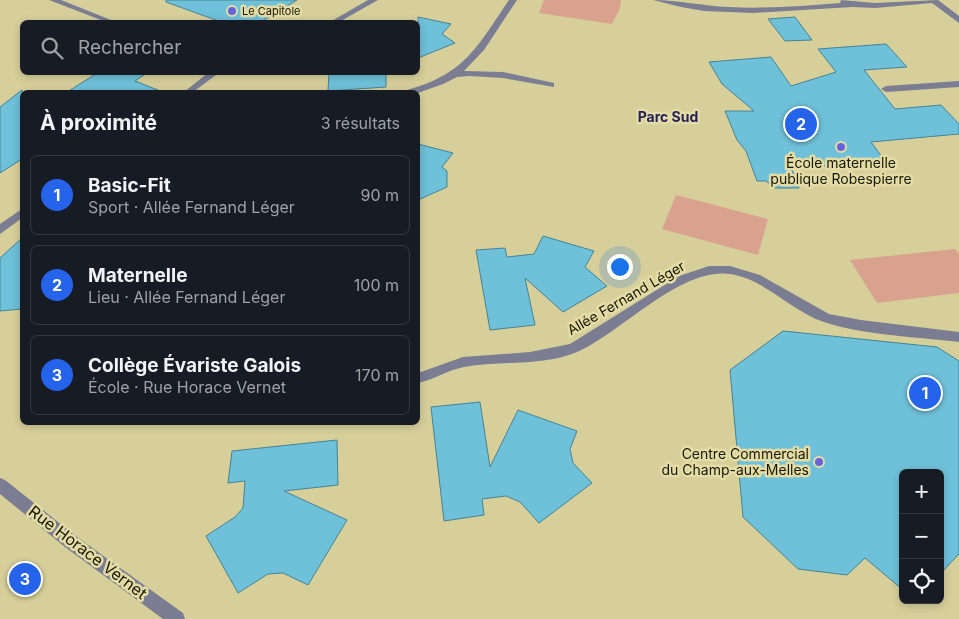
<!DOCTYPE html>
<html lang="fr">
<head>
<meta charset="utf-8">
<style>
  body { margin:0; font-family:Inter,sans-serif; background:#242831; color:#f1f3f6 }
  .controls { position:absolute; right:15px; bottom:15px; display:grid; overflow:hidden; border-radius:8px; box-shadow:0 2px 8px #0003 }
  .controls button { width:45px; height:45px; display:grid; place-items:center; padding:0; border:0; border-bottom:1px solid #363941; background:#171b24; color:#f1f3f6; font:25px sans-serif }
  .you { position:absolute; left:619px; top:266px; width:18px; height:18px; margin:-12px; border:4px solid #fff; border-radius:50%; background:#1a73e8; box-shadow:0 0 0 8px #1a73e833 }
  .badge { display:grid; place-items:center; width:32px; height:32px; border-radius:50%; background:#2563eb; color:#fff; font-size:16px; font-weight:700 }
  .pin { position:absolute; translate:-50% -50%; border:2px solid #fff; box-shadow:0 1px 5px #0006 }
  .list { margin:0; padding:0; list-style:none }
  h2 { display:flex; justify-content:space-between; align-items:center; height:65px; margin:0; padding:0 20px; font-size:21px }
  h2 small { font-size:16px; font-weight:400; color:#9ea1a6 }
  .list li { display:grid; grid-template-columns:32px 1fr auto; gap:15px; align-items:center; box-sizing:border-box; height:80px; margin:0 10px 10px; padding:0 10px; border:1px solid #363941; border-radius:8px }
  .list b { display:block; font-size:19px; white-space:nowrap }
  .list p { margin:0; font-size:16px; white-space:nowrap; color:#9ea1a6 }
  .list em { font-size:16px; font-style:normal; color:#9ea1a6 }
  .icon { flex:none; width:28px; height:28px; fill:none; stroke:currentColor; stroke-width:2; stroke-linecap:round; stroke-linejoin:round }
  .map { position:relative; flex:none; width:959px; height:619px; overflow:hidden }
  .search { position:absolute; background:#171b24; box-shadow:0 2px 8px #0003; left:20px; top:20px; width:400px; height:55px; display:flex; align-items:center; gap:12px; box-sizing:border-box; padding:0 18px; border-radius:8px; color:#9ea1a6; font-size:19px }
  .panel { position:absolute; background:#171b24; box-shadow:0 2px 8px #0003; left:20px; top:90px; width:400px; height:335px; border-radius:8px }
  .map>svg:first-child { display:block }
  .green { fill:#d8a28f }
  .building { fill:#6fc0d9; stroke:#458396 }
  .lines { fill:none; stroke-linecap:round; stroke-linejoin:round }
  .minor { fill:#7b7d92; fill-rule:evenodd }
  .poi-dot { fill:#6763dd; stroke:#e4dca6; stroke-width:2 }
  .labels { text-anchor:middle; stroke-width:5; stroke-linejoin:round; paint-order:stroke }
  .far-poi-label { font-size:11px; fill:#1b1804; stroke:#e4dca6; text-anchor:start }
  .far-quarter-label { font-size:14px; font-weight:bold; fill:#231f59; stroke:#e4dca6 }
  .poi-label { font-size:14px; fill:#1b1804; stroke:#e4dca6 }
  .street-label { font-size:14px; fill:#1b1804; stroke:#e4dca6 }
  .near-street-label { font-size:16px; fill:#1b1804; stroke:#e4dca6 }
</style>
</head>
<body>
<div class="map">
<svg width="959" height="619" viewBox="0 0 959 619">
  <rect width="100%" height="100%" fill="#d7cf9a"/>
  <g class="green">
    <path d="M544 0H621L620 8 612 24 539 13Z"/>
    <path d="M676 195 768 219 758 255 662 229Z"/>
    <path d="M955 249 959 254V293L877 303 850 260Z"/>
  </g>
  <g class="building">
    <path d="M166 0H297L261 22H221L166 2Z"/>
    <path d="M418 17 451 24 442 34 455 43 418 58Z"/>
    <path d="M795 17 812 40 785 41 768 19Z"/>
    <path d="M886 44 907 67 864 70 895 109 941 105 959 124V134L871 142 885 161 792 169 799 188H774L766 181H757L746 151 737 140 725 111H754L722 84 709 62 771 57 791 86 836 72 818 49Z"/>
    <path d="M99 72H148L135 81 163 92H67Z"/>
    <path d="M329 72H386V87L328 91Z"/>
    <path d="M22 90V159L0 173V107Z"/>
    <path d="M418 144 453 153 442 167 447 171V187L418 200Z"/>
    <path d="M543 236 594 251 585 267 607 286 563 312 525 278 535 325 490 330 476 250 505 248 507 257 534 254Z"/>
    <path d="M22 238V309L0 311V258Z"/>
    <path d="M783 331 937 347 959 361V554L940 574V473H903V590L865 558 847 575 798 569 743 517 730 370Z"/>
    <path d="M480 402 490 467 518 410 577 431 570 449 573 463 592 483 539 523 520 502 506 496 482 499 484 515 444 521 431 407Z"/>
    <path d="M337 440 338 485 284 491 347 520 308 585 283 573 268 574 238 593 206 536 235 517 243 508 245 481 228 483 232 451Z"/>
  </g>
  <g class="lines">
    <g class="minor">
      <path d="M49 0H61L116 22H106Z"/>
      <path d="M368 0H378L339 22H330Z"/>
      <path d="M509 0H517L484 50 464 71 503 72 554 83V87L503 78 469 76 457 77 443 84 418 93 406 92 407 90C465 74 477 47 509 0Z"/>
      <path d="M653 0C678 0 703 6 729 7 766 9 803 6 840 3L841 0 875 3 938 0 959 16V23L932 3 875 8 852 7 753 13 704 11 681 7Z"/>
      <path d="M209 72H220L193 92H184Z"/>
      <path d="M959 81V87L886 92 881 89 886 86Z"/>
      <path d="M22 209V218L0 234V224Z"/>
      <path d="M709 266H730L760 275 829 314 861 320 959 332V342C917 337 863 335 824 322 791 311 765 279 730 274 680 267 621 333 577 352 542 367 500 360 464 367 448 370 433 380 418 383V373L463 357 530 352 570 344 679 276Z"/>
      <path d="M0 478 5 480 77 537 183 613 185 619H163L65 547 0 494Z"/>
    </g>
  </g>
  <g class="poi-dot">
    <circle cx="232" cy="11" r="5"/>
    <circle cx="841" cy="147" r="5"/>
    <circle cx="819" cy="462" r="5"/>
  </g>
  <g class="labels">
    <g class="far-poi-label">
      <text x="242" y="15">Le Capitole</text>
    </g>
    <g class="far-quarter-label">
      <text x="668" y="122">Parc Sud</text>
    </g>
    <g class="poi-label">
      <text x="841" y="168">École maternelle<tspan x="841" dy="16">publique Robespierre</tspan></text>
      <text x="809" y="459" text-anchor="end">Centre Commercial<tspan x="809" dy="16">du Champ-aux-Melles</tspan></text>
    </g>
    <g class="street-label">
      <text transform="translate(626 298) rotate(-30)" y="5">Allée Fernand Léger</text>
    </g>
    <g class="near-street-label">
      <text transform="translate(88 552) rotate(37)" y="6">Rue Horace Vernet</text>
    </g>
  </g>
</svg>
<div class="controls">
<button>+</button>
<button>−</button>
<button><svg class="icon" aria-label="locate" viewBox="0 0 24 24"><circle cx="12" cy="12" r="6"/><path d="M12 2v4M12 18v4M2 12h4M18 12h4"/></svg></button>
</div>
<div class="you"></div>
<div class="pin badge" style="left:925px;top:393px">1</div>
<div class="pin badge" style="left:801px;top:124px">2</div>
<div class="pin badge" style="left:25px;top:579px">3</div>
<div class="search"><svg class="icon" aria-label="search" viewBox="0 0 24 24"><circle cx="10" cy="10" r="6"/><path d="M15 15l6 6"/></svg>Rechercher</div>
<section class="panel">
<h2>À proximité<small>3 résultats</small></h2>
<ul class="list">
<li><span class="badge">1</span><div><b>Basic-Fit</b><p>Sport · Allée Fernand Léger</p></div><em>90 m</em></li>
<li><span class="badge">2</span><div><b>Maternelle</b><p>Lieu · Allée Fernand Léger</p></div><em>100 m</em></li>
<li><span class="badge">3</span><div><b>Collège Évariste Galois</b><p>École · Rue Horace Vernet</p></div><em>170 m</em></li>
</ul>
</section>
</div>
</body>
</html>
